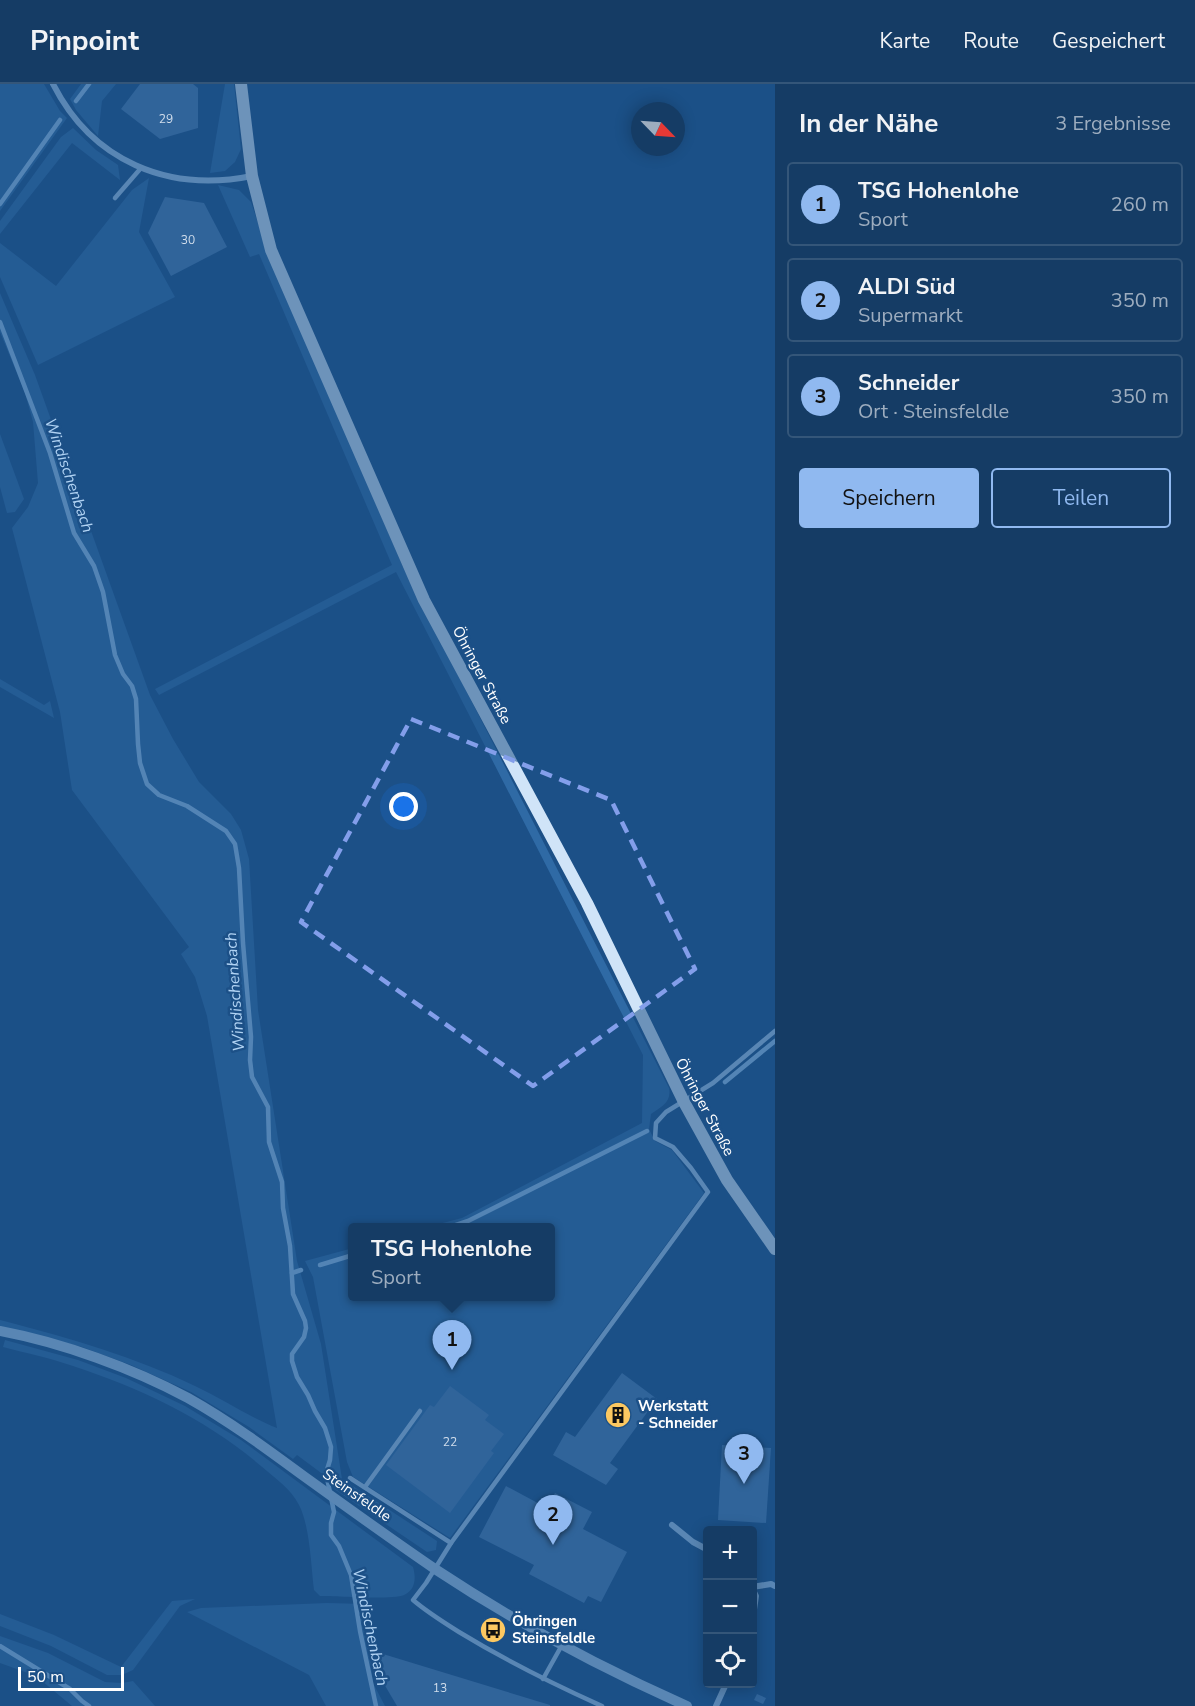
<!DOCTYPE html>
<html lang="de">
<head>
<meta charset="utf-8">
<style>
  body { margin:0; font-family:"Nunito Sans",sans-serif; background:#22476e; color:#f1f3f6 }
  .controls { position:absolute; right:18px; bottom:18px; display:grid; overflow:hidden; border-radius:6px; box-shadow:0 3px 15px #0003 }
  .controls button { width:54px; height:54px; display:grid; place-items:center; padding:0; border:0; border-bottom:2px solid #345679; background:#153c65; color:#f1f3f6; font:30px sans-serif }
  .compass { position:absolute; left:631px; top:18px; width:54px; height:54px; border-radius:50%; background:#153c65; box-shadow:0 3px 15px #0003; rotate:115deg }
  .scale { position:absolute; left:18px; bottom:15px; width:106px; box-sizing:border-box; padding-left:6px; border:3px solid #fff; border-top:0; font-size:16px; line-height:21px; white-space:nowrap; color:#fff; -webkit-text-stroke:4px #1c5087; paint-order:stroke }
  .you { position:absolute; left:404px; top:723px; width:21px; height:21px; margin:-15px; border:4px solid #fff; border-radius:50%; background:#1a73e8; box-shadow:0 0 0 9px #1a73e833 }
  .badge { display:grid; place-items:center; width:39px; height:39px; border-radius:50%; background:#90b9f0; color:#111; font-size:20px; font-weight:700 }
  .pin { position:absolute; translate:-50% -50px; filter:drop-shadow(0 2px 3px #0008) }
  .pin::after { content:''; position:absolute; top:32px; width:21px; height:18px; background:inherit; clip-path:polygon(0 0,100% 0,50% 100%) }
  .popup { position:absolute; left:348px; top:1139px; width:207px; height:78px; box-sizing:border-box; display:grid; place-content:center; border-radius:6px; background:#153c65; filter:drop-shadow(0 2px 4px #0005); font-size:20px; white-space:nowrap; color:#9dadbf }
  .popup b { font-size:22px; color:#f1f3f6 }
  .popup::after { content:''; position:absolute; left:50%; top:100%; margin-left:-12px; border:12px solid transparent; border-top-color:#153c65 }
  .list { margin:0; padding:0; list-style:none }
  h2 { display:flex; justify-content:space-between; align-items:center; height:78px; margin:0; padding:0 24px; font-size:26px }
  h2 small { font-size:20px; font-weight:400; color:#9dadbf }
  .list li { display:grid; grid-template-columns:39px 1fr auto; gap:18px; align-items:center; box-sizing:border-box; height:84px; margin:0 12px 12px; padding:0 12px; border:2px solid #345679; border-radius:6px }
  .list b { display:block; font-size:22px; white-space:nowrap }
  .list p { margin:0; font-size:20px; white-space:nowrap; color:#9dadbf }
  .list em { font-size:20px; font-style:normal; color:#9dadbf }
  .actions { display:flex; gap:12px; padding:18px 24px }
  .actions a { flex:1; padding:14px 0; border:2px solid #90b9f0; border-radius:6px; text-align:center; font-size:21px; color:#90b9f0 }
  .actions .main { background:#90b9f0; color:#111 }
  .icon { flex:none; width:33px; height:33px; fill:none; stroke:currentColor; stroke-width:2; stroke-linecap:round; stroke-linejoin:round }
  .map { position:relative; flex:none; width:775px; height:1622px; overflow:hidden }
  header { display:flex; align-items:center; gap:36px; box-sizing:border-box; height:84px; padding:0 30px; background:#153c65; border-bottom:2px solid #345679 }
  header strong { font-size:28px }
  nav { display:flex; gap:33px; margin-inline-start:auto; font-size:21px }
  main { display:flex }
  aside { flex:1; background:#153c65 }
  .map>svg:first-child { display:block }
  .green { fill:#2f6aa5 }
  .lines { fill:none; stroke-linecap:round; stroke-linejoin:round }
  .stream { stroke:#97c4ed; stroke-width:4.5 }
  .building { fill:#497cb2 }
  .service { stroke:#a4c8eb; stroke-width:4.5 }
  .minor { stroke:#a4c8eb; stroke-width:6 }
  .tertiary { stroke:#a4c8eb; stroke-width:10 }
  .secondary { stroke:#d0e4f8; stroke-width:12 }
  .marked { fill:none; stroke:#839eea; stroke-width:4.5; stroke-dasharray:12 8; stroke-linejoin:round }
  .labels { text-anchor:middle; stroke-width:5; stroke-linejoin:round; paint-order:stroke }
  .number-label { font-size:12px; fill:#d2deec }
  .street-label { font-size:15px; fill:#fff; stroke:#1c5087 }
  .poi-label { font-size:15px; font-weight:bold; fill:#fff; stroke:#1c5087; text-anchor:start }
  .water-label { font-size:16px; font-style:italic; fill:#b0d2f3; stroke:#1c5087 }
</style>
</head>
<body>
<header>
<strong>Pinpoint</strong>
<nav><a>Karte</a><a>Route</a><a>Gespeichert</a></nav>
</header>
<main>
<div class="map">
<svg width="775" height="1622" viewBox="0 0 775 1622">
  <rect width="100%" height="100%" fill="#1c5087"/>
  <g class="green">
    <path d="M0 0H44L60 27 67 34 0 127Z"/>
    <path d="M81 0H116L102 17 98 52 76 26 70 15Z"/>
    <path d="M225 0H234L241 65 235 78 225 87 210 89Z"/>
    <path d="M73 44 96 66 118 81 120 96 72 59 0 150V137L61 53Z"/>
    <path d="M149 94 139 148 175 213 38 281 0 193V159L56 202 132 106Z"/>
    <path d="M218 101 239 106 251 118 267 166 403 483 669 1004C672 1018 661 1023 651 1030L649 1045 655 1057 672 1066 704 1109 450 1454 353 1393 347 1378 313 1193 305 1177 353 1164V1212H551V1144L427 1143 462 1134 642 1039 643 971 396 488 159 611 155 605 392 481 259 170 250 173Z"/>
    <path d="M0 209 35 291 150 611 173 655 199 698 231 730 241 746 249 775 258 926 297 1177 321 1260 342 1395 437 1457 436 1466 427 1468 334 1405 336 1400 297 1371 293 1375 249 1343 191 1308 131 1281 82 1263 0 1242V1236L8 1238C72 1255 135 1273 195 1302 223 1315 249 1333 277 1344L207 932 195 893 181 870 189 863 72 706 60 628 12 444 28 423 38 399 33 338 25 309 0 248Z"/>
    <path d="M0 350 24 415 15 428 7 429 0 403Z"/>
    <path d="M0 595 44 621 50 617 54 634 0 603Z"/>
    <path d="M5 1256 78 1276 126 1294 185 1322 241 1356 413 1483C416 1493 416 1506 404 1511 391 1516 337 1512 320 1512L314 1506C311 1482 310 1442 299 1421 291 1405 275 1394 261 1382 206 1335 142 1305 73 1282 50 1274 26 1269 3 1263Z"/>
    <path d="M195 1515 180 1522 133 1586 122 1591H107L51 1562 0 1542V1530L54 1551 121 1583 172 1517Z"/>
    <path d="M327 1519 364 1520 373 1599 385 1622H326L309 1591 187 1528 201 1524Z"/>
    <path d="M0 1552 48 1569 105 1598 122 1599 133 1597 155 1622H72L36 1592 0 1579Z"/>
  </g>
  <g class="lines">
    <g class="stream">
      <path d="M76 17 89 0"/>
      <path d="M0 120 60 36"/>
      <path d="M0 238 50 369 74 449 94 482 103 508 115 571 123 590 132 602 136 615 138 660 140 679 147 700 159 711 187 722 226 747 235 760 239 784 243 859 251 953 250 976 252 993 268 1023 269 1058 282 1098 283 1124 290 1162 293 1210 305 1237 306 1244 304 1253 292 1270V1277L297 1293 308 1311 315 1327 325 1344 331 1363 330 1376 326 1389 334 1428 331 1439V1451L339 1462 351 1491 360 1547 376 1622"/>
      <path d="M725 998 775 957"/>
      <path d="M447 1144 468 1137 647 1047"/>
      <path d="M320 1181 353 1171"/>
      <path d="M292 1189 301 1186"/>
      <path d="M0 1562 70 1605 82 1617 89 1622"/>
    </g>
  </g>
  <g class="building">
    <path d="M140 0H193L198 4V44L160 55 121 25Z"/>
    <path d="M165 113 204 119 227 163 171 192 148 149Z"/>
    <path d="M622 1289 657 1315 610 1379 618 1385 606 1401 553 1371 566 1348 575 1353Z"/>
    <path d="M450 1302 489 1331 485 1336 504 1350 491 1367 494 1369 450 1429 386 1381 430 1321 434 1323Z"/>
    <path d="M722 1361 771 1364 766 1439 718 1436Z"/>
    <path d="M506 1402 547 1424 555 1409 592 1428 583 1445 627 1468 601 1518 588 1512 584 1519 529 1490 534 1481 479 1453Z"/>
    <path d="M383 1570 550 1621V1622H397L377 1588Z"/>
    <path d="M757 1610 766 1614 763 1620 754 1616Z"/>
  </g>
  <g class="lines">
    <g class="service">
      <path d="M115 114 141 84"/>
      <path d="M350 1394 451 1459"/>
      <path d="M365 1403 420 1327"/>
      <path d="M543 1595 562 1561"/>
      <path d="M602 1622C553 1600 505 1576 459 1548 443 1538 427 1528 413 1516L426 1499 451 1459 708 1108 691 1084 673 1063 655 1054 656 1039 666 1028 713 999 775 947"/>
    </g>
    <g class="minor">
      <path d="M53 0C92 77 168 109 252 92"/>
      <path d="M672 1441 693 1458 708 1466"/>
      <path d="M752 1503 771 1500 775 1502"/>
      <path d="M752 1504 756 1512 752 1539"/>
      <path d="M716 1622 726 1600"/>
    </g>
    <path class="tertiary" d="M0 1247C63 1259 132 1284 188 1314 229 1337 267 1365 305 1393 348 1424 391 1455 435 1485 515 1538 599 1583 687 1622"/>
    <path class="secondary" d="M241 0 252 92 271 166 424 516 587 819 684 1018 727 1096 775 1165"/>
  </g>
  <path d="M0 0H775V1622H0ZM411 635 611 716 695 885 533 1002 301 838Z" fill="#1c5087" fill-opacity=".55" fill-rule="evenodd"/>
  <path class="marked" d="M411 635 611 716 695 885 533 1002 301 838Z"/>
  <defs>
    <g id="building-disc" transform="scale(1.35)"><circle r="9.5" fill="#fcc861" stroke="#1c5087"/><path d="M-4-6H4V6H1V3H-1V6H-4ZM-2.5-4.3h1.7v1.8h-1.7ZM.8-4.3h1.7v1.8H.8ZM-2.5-1h1.7V.8h-1.7ZM.8-1h1.7V.8H.8Z" fill="#111"/></g>
    <g id="bus-disc" transform="scale(1.35)"><circle r="9.5" fill="#fcc861" stroke="#1c5087"/><path d="M-5-6H5V4H4V6H2V4H-2V6H-4V4H-5ZM-3.5-4V0h7V-4ZM-3.5 1.2v1.5H-2V1.2ZM2 1.2v1.5H3.5V1.2Z" fill="#111"/></g>
  </defs>
  <g fill-rule="evenodd">
    <use href="#building-disc" x="618" y="1331"/>
    <use href="#bus-disc" x="493" y="1546"/>
  </g>
  <g class="labels">
    <g class="number-label">
      <text x="166" y="39">29</text>
      <text x="188" y="160">30</text>
      <text x="450" y="1362">22</text>
      <text x="440" y="1608">13</text>
    </g>
    <g class="street-label">
      <text transform="translate(482 591) rotate(62)" y="5">Öhringer Straße</text>
      <text transform="translate(705 1023) rotate(62)" y="5">Öhringer Straße</text>
      <text transform="translate(357 1411) rotate(35)" y="5">Steinsfeldle</text>
    </g>
    <g class="poi-label">
      <text x="638" y="1327">Werkstatt<tspan x="638" dy="17">- Schneider</tspan></text>
      <text x="512" y="1542">Öhringen<tspan x="512" dy="17">Steinsfeldle</tspan></text>
    </g>
    <g class="water-label">
      <text transform="translate(70 391) rotate(71)" y="6">Windischenbach</text>
      <text transform="translate(234 908) rotate(-94)" y="6">Windischenbach</text>
      <text transform="translate(371 1543) rotate(78)" y="6">Windischenbach</text>
    </g>
  </g>
</svg>
<div class="controls">
<button>+</button>
<button>−</button>
<button><svg class="icon" aria-label="locate" viewBox="0 0 24 24"><circle cx="12" cy="12" r="6"/><path d="M12 2v4M12 18v4M2 12h4M18 12h4"/></svg></button>
</div>
<svg class="compass" viewBox="-18 -18 36 36"><path d="M0-13l5 13h-10z" fill="#e53935"/><path d="M0 13l5-13h-10z" fill="#9dadbf"/></svg>
<div class="scale">50 m</div>
<div class="you"></div>
<div class="pin badge" style="left:452px;top:1286px">1</div>
<div class="popup"><b>TSG Hohenlohe</b>Sport</div>
<div class="pin badge" style="left:553px;top:1461px">2</div>
<div class="pin badge" style="left:744px;top:1400px">3</div>
</div>
<aside>
<h2>In der Nähe<small>3 Ergebnisse</small></h2>
<ul class="list">
<li><span class="badge">1</span><div><b>TSG Hohenlohe</b><p>Sport</p></div><em>260 m</em></li>
<li><span class="badge">2</span><div><b>ALDI Süd</b><p>Supermarkt</p></div><em>350 m</em></li>
<li><span class="badge">3</span><div><b>Schneider</b><p>Ort · Steinsfeldle</p></div><em>350 m</em></li>
</ul>
<div class="actions"><a class="main">Speichern</a><a>Teilen</a></div>
</aside>
</main>
</body>
</html>
